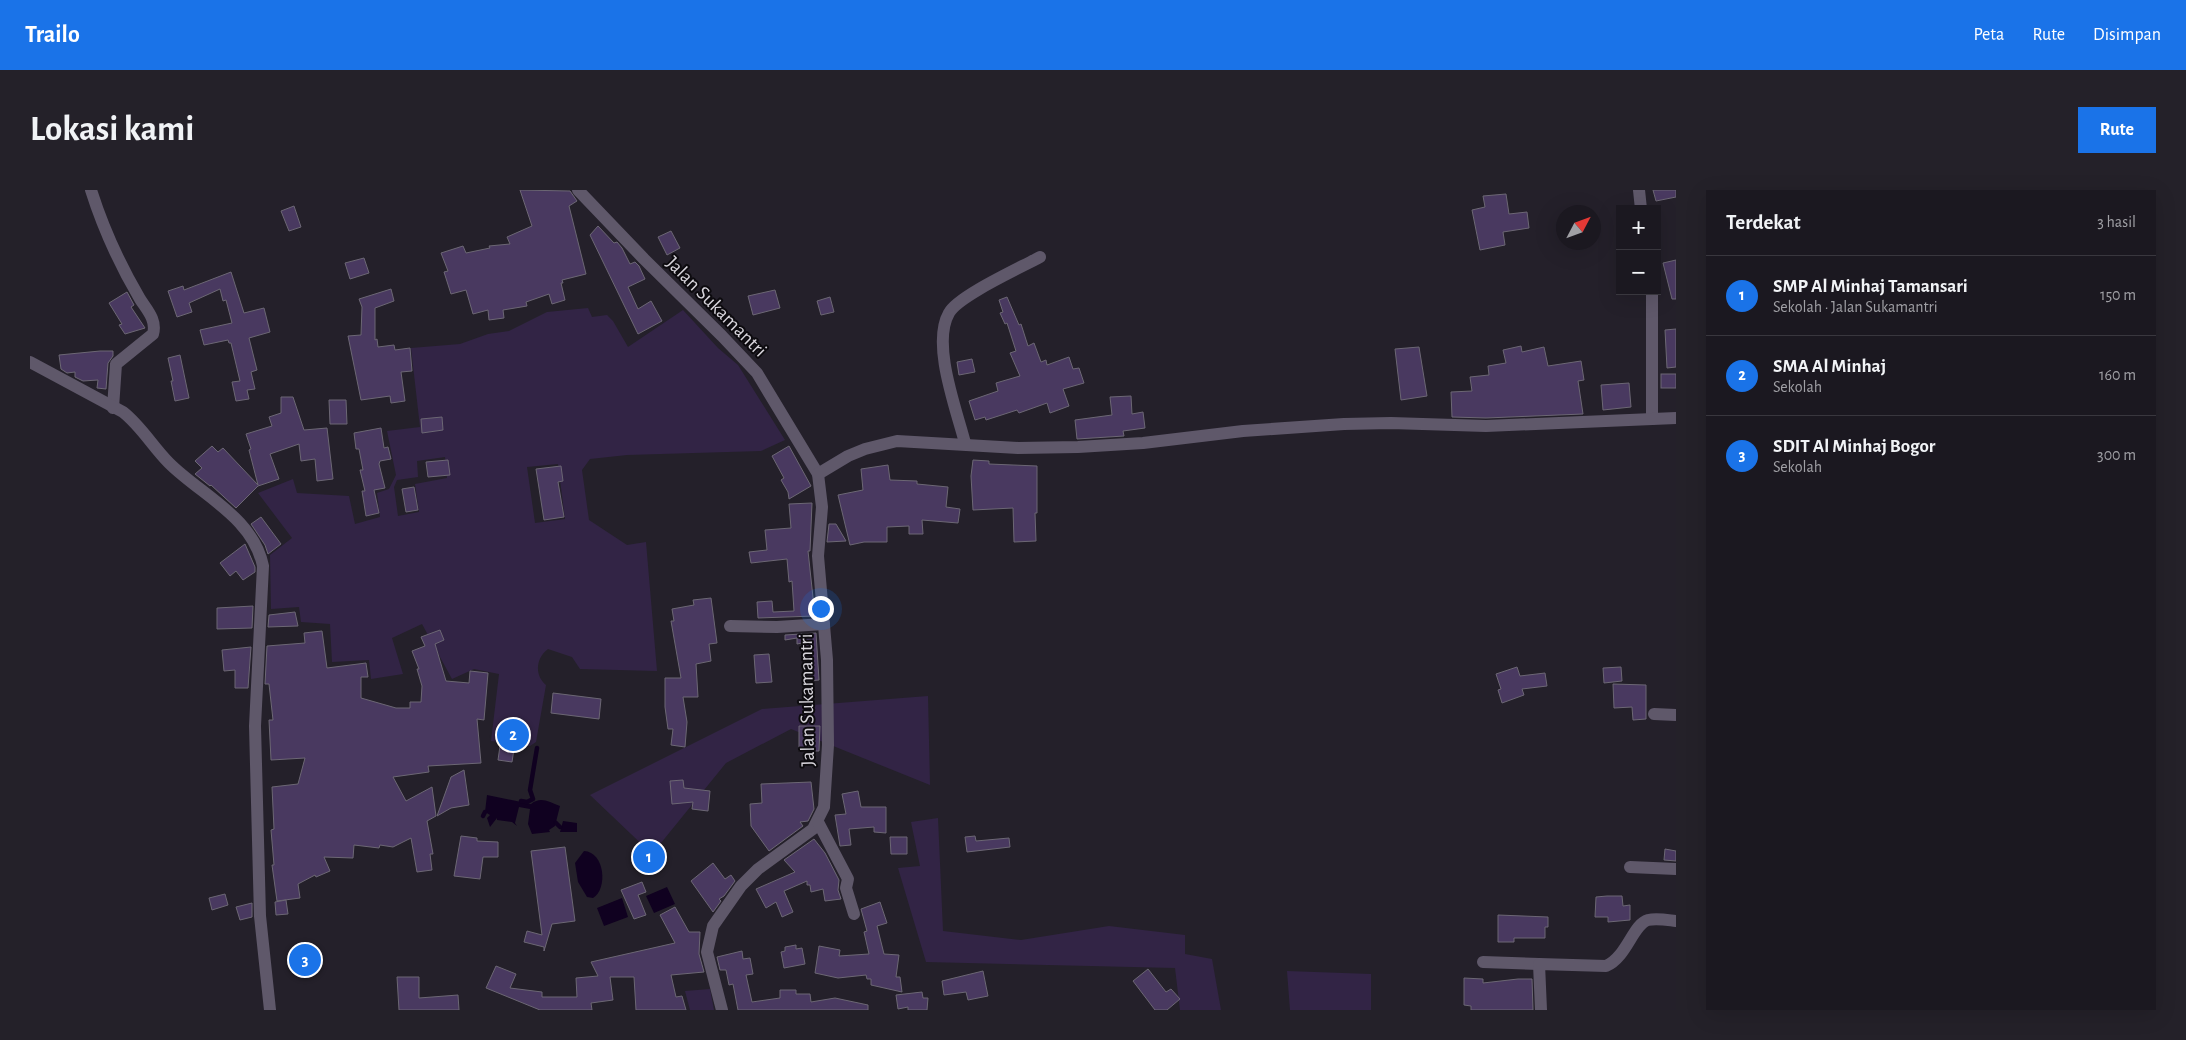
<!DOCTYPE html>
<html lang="id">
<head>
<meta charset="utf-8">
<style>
  body { margin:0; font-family:"Alegreya Sans",sans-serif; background:#242129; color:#f1f3f6 }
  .controls { position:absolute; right:15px; top:15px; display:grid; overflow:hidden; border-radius:0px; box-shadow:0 5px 20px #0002 }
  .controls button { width:45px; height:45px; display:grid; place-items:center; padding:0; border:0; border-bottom:1px solid #39373e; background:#1b1820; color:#f1f3f6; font:25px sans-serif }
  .compass { position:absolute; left:1526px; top:15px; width:45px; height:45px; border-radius:50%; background:#1b1820; box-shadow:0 5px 20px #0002; rotate:49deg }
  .you { position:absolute; left:790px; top:418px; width:18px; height:18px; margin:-12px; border:4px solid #fff; border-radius:50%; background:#1a73e8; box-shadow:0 0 0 8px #1a73e833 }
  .badge { display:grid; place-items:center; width:32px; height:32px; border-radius:50%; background:#1a73e8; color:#fff; font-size:16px; font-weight:700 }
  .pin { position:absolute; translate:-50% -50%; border:2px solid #fff; box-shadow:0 1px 5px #0006 }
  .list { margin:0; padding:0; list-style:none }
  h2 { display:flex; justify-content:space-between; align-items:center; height:65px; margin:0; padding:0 20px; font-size:21px }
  h2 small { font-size:16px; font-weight:400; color:#a0a0a5 }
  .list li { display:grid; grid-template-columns:32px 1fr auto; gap:15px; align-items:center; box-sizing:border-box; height:80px; padding:0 20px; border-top:1px solid #39373e }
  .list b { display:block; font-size:19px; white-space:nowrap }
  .list p { margin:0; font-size:16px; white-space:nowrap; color:#a0a0a5 }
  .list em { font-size:16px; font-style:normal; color:#a0a0a5 }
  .map { position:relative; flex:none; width:1646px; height:820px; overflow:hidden; border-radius:0px }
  header { display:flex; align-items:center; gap:30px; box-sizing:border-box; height:70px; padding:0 25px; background:#1a73e8; color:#fff }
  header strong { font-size:24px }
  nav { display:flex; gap:28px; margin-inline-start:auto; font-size:18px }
  .intro { display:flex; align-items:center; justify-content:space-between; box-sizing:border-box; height:120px; padding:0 30px }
  h1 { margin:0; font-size:35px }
  .button { padding:12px 22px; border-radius:0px; background:#1a73e8; color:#fff; font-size:18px; font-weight:700 }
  main { display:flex; gap:30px; padding:0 30px }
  aside { flex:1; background:#1b1820; border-radius:0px; box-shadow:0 5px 20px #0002 }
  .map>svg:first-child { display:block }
  .green { fill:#322445; fill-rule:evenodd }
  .water { fill:#100120 }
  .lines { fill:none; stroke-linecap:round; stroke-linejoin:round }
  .stream { stroke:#100120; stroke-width:4.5 }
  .building { fill:#493960; stroke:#6c6774 }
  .minor { stroke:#5f586a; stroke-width:12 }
  .labels { text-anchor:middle; stroke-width:4; stroke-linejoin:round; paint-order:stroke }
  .street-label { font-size:20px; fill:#d7d4db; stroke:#0d0b0f }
</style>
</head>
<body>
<header>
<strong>Trailo</strong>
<nav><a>Peta</a><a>Rute</a><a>Disimpan</a></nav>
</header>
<div class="intro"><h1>Lokasi kami</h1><a class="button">Rute</a></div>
<main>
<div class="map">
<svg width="1646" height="820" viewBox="0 0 1646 820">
  <rect width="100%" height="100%" fill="#24202a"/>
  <g class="green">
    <path d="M558 118 562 127 577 125 583 131 598 157 653 120 688 158 708 175 755 250 731 261 597 265 560 269 552 280 559 330 597 355 616 352 627 481 550 479 542 467 518 459C506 468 504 485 516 495L506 552 500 556 461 551 469 484 444 479 422 489 392 434 362 448 373 484 341 489 339 470 302 472 300 434 271 432 269 417 241 419 240 365 262 348 228 303 263 289 267 303 319 306 325 334 350 327 347 303 359 299 366 285 357 241 390 237 381 158 430 154 458 144 479 141 517 122ZM415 267 417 288 385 294 389 322 368 326 364 297 367 290 388 287 387 271ZM528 274 535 329 505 333 497 277Z"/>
    <path d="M898 506 900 595 761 539 696 573 622 664 560 605 732 519Z"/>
    <path d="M908 628 913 741 991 750 1079 736 1155 745V764L1182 769 1191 820H1150L1145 778 896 772 868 678 890 676 881 632Z"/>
    <path d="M1257 781 1341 784V820H1260Z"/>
    <path d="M680 799 684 820H660L655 801Z"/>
  </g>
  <g class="water">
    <path d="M457 605 501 614C511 606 519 612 530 616L525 636 519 640 520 642 502 644 498 634 500 619 489 617 485 633 487 636 482 632 467 630V628L460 637 457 628 460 625 455 622Z"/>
    <path d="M533 631 547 633V642H530Z"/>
    <path d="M554 661C575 662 578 699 563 708L557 707 548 692 545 673Z"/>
    <path d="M637 697 645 714 624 723 616 706Z"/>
    <path d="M592 708 598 727 574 736 567 718Z"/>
  </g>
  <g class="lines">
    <g class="stream">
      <path d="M491 611 497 612 503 609 500 600 507 558"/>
      <path d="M453 626 455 622"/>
      <path d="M526 633 530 637"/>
    </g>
  </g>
  <g class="building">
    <path d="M490 0 540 1 547 11 539 16 556 84 532 90 533 93H531L535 110 522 114 519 104 496 112 497 116 473 120 474 128 459 130 458 120 443 124 436 100 421 104 414 82 418 81 411 63 433 56 436 63 460 58 459 56 480 54 477 47 502 36Z"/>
    <path d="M1623 0H1646V7L1626 11Z"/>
    <path d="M1476 4 1479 24 1497 22 1499 38 1473 42 1475 55 1450 60 1442 20 1455 17 1453 6Z"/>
    <path d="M264 16 271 37 259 41 251 21Z"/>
    <path d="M568 36 584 53 587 52 592 58 600 74 605 72 609 76 615 89 598 97 608 119 621 111 632 131 608 144 560 45Z"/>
    <path d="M641 41 650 58 637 65 628 47Z"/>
    <path d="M334 68 339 83 320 89 315 73Z"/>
    <path d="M1646 70V109H1642L1633 73Z"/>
    <path d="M201 82 214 123 234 118 240 142 219 148 227 180 221 182 225 199 217 200 219 209 206 211 202 192 210 191 201 153H199L198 150 174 155 170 140 202 133 196 110 193 111 190 99 159 113 162 122 147 127 138 101 153 96 154 100Z"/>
    <path d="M361 99 364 111 345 118V150L347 149 348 157 364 155 365 160 380 158 382 181 371 182 375 211 361 213 360 206 331 210 318 146 331 145 332 117 329 109Z"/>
    <path d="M745 100 750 118 723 125 718 106Z"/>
    <path d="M97 102 104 115 101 117 115 138 95 144 89 135 92 134 79 113Z"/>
    <path d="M800 107 804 122 791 125 787 111Z"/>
    <path d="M977 107 989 135 991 134 998 156 1004 153 1011 172 1016 170 1017 175 1039 167 1043 179 1049 178 1054 193 1033 199 1039 216 1020 223 1017 213 989 223 987 220 956 230 955 227 945 230 939 211 968 201 966 193 990 186 980 163 986 161 977 133 975 134 970 123 973 122 969 110Z"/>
    <path d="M1646 139V177L1637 178 1635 140Z"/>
    <path d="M1491 156 1492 162 1514 157 1518 176 1551 171 1554 190 1548 191 1553 224 1456 228 1422 227 1421 202 1442 201 1440 187 1459 185 1458 176 1476 173 1473 160Z"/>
    <path d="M1389 157 1397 206 1371 210 1365 159Z"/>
    <path d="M70 161H83V166L78 173 76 199 67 198 68 190 53 191 45 187V182L37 183 31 179 29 165Z"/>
    <path d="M150 165 159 208 145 211 141 191H143L138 168Z"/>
    <path d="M942 169 945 182 929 185 927 172Z"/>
    <rect x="1631" y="184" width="15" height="14"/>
    <path d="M1599 193 1601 217 1573 220 1571 195Z"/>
    <path d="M1101 206 1102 224 1113 222 1115 238 1093 241 1094 246 1047 249 1045 230 1082 225 1080 207Z"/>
    <path d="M251 207H263L274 240 297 238 303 289 287 291 285 269 271 271 269 254 240 264 249 289 228 296 206 318 181 295 180 296 165 284 172 278 165 271 182 256 188 262 193 258 228 295 219 260 221 259 216 244 242 236 239 227 251 223Z"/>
    <path d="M299 210H316L317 234H300Z"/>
    <path d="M412 227 413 240 392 243 391 229Z"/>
    <path d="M351 238 354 258 358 257 361 269 350 271 349 274 355 298 344 300 349 323 336 326 332 301H335L330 280H333L329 259H326L324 243Z"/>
    <path d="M759 256 781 296 759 309 758 302 751 290 754 288 742 266Z"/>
    <path d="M418 270 420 285 398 287 396 272Z"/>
    <path d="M943 270 959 271V274L1007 276V323H1005L1006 351 984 352 983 318 943 320 941 286Z"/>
    <path d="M858 275 860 290 887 291V294L918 297 916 317 930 319 928 333 892 330 893 344H879V336L857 337V352H834L820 355 808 305 833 300 831 279Z"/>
    <path d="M531 276 533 291 528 292 534 327 514 330 506 279Z"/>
    <path d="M384 297 388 320 376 322 372 299Z"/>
    <path d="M782 313 780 361H778L785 426 728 428 727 412 742 411 743 422 764 421 762 391 759 392 757 369 721 373 719 362 737 360 735 340 761 338 759 314Z"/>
    <path d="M231 327 251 354 238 364 235 355 221 334Z"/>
    <path d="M799 334H806L816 351 797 352Z"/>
    <path d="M215 354 225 377V382L213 390 206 381 200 386 190 373Z"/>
    <path d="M681 408 687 453 679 454 681 471 666 474 668 507H653L657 532 655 557 641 555 643 539H638L635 517V488H651L641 431H644L642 419 664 415 663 410Z"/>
    <path d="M223 416 222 438 187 439V418Z"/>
    <path d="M265 422 268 436 238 437 239 425Z"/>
    <path d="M410 440 414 450 405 454 416 491 439 493 440 481 458 483 454 530 447 529 451 573 398 576 399 582 363 587 376 611 402 597 406 626 397 631 403 664H400L402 680 387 682 381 648 363 657 350 655 349 658 324 655 323 668 294 667 300 681 286 687 285 685 268 694 270 708 247 711 242 675H244L241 640 244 639 242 597 268 594 275 568 241 570 239 530H243L239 494H235L237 456 275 453 274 443 292 441 297 478 336 473 338 487H331V508L366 518H380V512H391L392 496 387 479H389L382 461 395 456 391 447Z"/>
    <path d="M786 443 789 490 777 491 772 453 767 454V448L755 450V445Z"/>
    <path d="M221 457 218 498H205V480L194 481 192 460Z"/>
    <path d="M739 464 742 492 726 493 724 465Z"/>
    <path d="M1487 477 1490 486 1515 483 1517 496 1492 499 1494 505 1472 513 1468 500 1471 499 1466 484Z"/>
    <path d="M1591 477 1592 491 1574 493 1573 478Z"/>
    <path d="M1583 494 1616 495V529L1603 530 1602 517 1584 518Z"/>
    <path d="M523 503 571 509 569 529 521 523Z"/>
    <path d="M769 536H790L789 561H769Z"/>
    <path d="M470 556 484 559 482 572 468 570Z"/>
    <path d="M434 580 439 615 421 618 407 626 421 587Z"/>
    <path d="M653 590 654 598 680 601 678 621 662 619 663 612 642 614 640 591Z"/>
    <path d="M781 592 784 619 778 631 770 632 773 636 739 661 721 636 720 614 732 613 731 594Z"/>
    <path d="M828 601 831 617H856V643L844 642V637L819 639 821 655 810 656 805 625 816 624 812 604Z"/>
    <path d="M431 646 447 648V651L468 652V667H453L450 689 424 686Z"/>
    <path d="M945 646 946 651 979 648 980 657 937 662 935 647Z"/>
    <path d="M860 647H877V664H861Z"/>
    <path d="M784 649 795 663 809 690 808 700 811 709 795 711 793 699 781 702 780 695H777V691L754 701 763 722 752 727 746 712 736 718 726 699 765 682 754 670Z"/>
    <path d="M535 657 545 731 522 734 514 761V757L494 752 497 741 512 745 501 661Z"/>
    <path d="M1635 659 1646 661V671L1634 670Z"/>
    <path d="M683 673 695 689 701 685 705 691 694 706 689 709 691 711 683 722 661 691Z"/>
    <path d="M612 692 616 702 608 705 616 725 604 729 591 700Z"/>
    <path d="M195 704 198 715 182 720 179 708Z"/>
    <path d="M1577 706H1592L1593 716 1600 715V730L1578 732V727H1565L1566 707Z"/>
    <path d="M256 710 258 724 246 725 245 712Z"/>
    <path d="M850 712 857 733 847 736 854 764 869 765 866 787H870L872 802 841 795V789H837L836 785 808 788 785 783 789 756 810 760 809 766 839 764 834 742 837 741 831 719Z"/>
    <path d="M222 713V727L210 730 206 717Z"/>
    <path d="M645 717 659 742H670L669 764 674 782 641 785 646 807 652 806 656 820H606L604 787H580L583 810 561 813 562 820H510L456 798 466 776 486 784 480 798 512 802V807H547L546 788 568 786 561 772 645 753 630 725Z"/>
    <path d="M1468 725 1518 727V737H1515V748H1484V752H1468Z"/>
    <path d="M766 755V759L772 758 775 774 754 778 751 762 755 761V757Z"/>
    <path d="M712 761 713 769 720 768 723 784 716 785 722 812 750 808V800H766V804H780L781 812 805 808 838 815V820H708L703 794 699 795 696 780H690L687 767Z"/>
    <path d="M1118 779 1136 802 1141 799 1150 809 1137 820H1125L1103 791Z"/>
    <path d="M953 781 958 806 938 810 936 802 914 805 912 791Z"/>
    <path d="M367 787H389V808L428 805 429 820H369Z"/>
    <path d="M1434 788 1453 789V793L1488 789H1502L1503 820H1441V816L1434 815Z"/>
    <path d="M892 802 893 808H898L897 820H878V817L868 819 866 805Z"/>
  </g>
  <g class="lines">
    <g class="minor">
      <path d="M61 0C73 38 90 75 110 109 117 120 127 130 123 144L86 174 83 218"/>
      <path d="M548 0 614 69 692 146 727 183 788 284 792 317 788 366 797 470 798 555 794 617 783 639 728 679 711 696 683 736 677 762 692 820"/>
      <path d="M1609 0 1611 19"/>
      <path d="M1622 101V229"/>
      <path d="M0 172 93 222C111 236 123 257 139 273 171 305 223 327 233 376L225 536 230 726 240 820"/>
      <path d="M935 253C927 221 901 154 919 123 928 106 990 78 1010 67"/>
      <path d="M788 284 818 266 835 259 867 251 988 258 1048 257 1113 253 1213 241 1314 234 1361 233 1456 236 1646 228"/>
      <path d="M700 436 747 437 794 434"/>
      <path d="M1624 524 1646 525"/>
      <path d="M788 632 818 689 816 698 824 724"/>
      <path d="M1600 677 1646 679"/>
      <path d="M1453 772 1509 774"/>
      <path d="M1511 820 1509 774 1576 776C1597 767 1603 734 1618 730 1627 728 1637 730 1646 731"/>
    </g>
  </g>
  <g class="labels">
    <g class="street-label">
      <text transform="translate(687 116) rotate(45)" y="7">Jalan Sukamantri</text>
      <text transform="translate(776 510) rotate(-91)" y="7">Jalan Sukamantri</text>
    </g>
  </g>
</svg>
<div class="controls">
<button>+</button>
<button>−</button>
</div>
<svg class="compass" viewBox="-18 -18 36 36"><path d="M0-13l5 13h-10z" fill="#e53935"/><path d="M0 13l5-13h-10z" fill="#a0a0a5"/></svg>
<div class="you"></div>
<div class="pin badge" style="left:619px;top:667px">1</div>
<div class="pin badge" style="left:483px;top:545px">2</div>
<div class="pin badge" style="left:275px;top:770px">3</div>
</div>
<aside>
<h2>Terdekat<small>3 hasil</small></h2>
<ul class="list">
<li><span class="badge">1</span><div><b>SMP Al Minhaj Tamansari</b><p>Sekolah · Jalan Sukamantri</p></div><em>150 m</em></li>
<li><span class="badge">2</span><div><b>SMA Al Minhaj</b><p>Sekolah</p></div><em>160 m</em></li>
<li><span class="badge">3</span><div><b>SDIT Al Minhaj Bogor</b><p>Sekolah</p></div><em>300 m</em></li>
</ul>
</aside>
</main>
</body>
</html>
